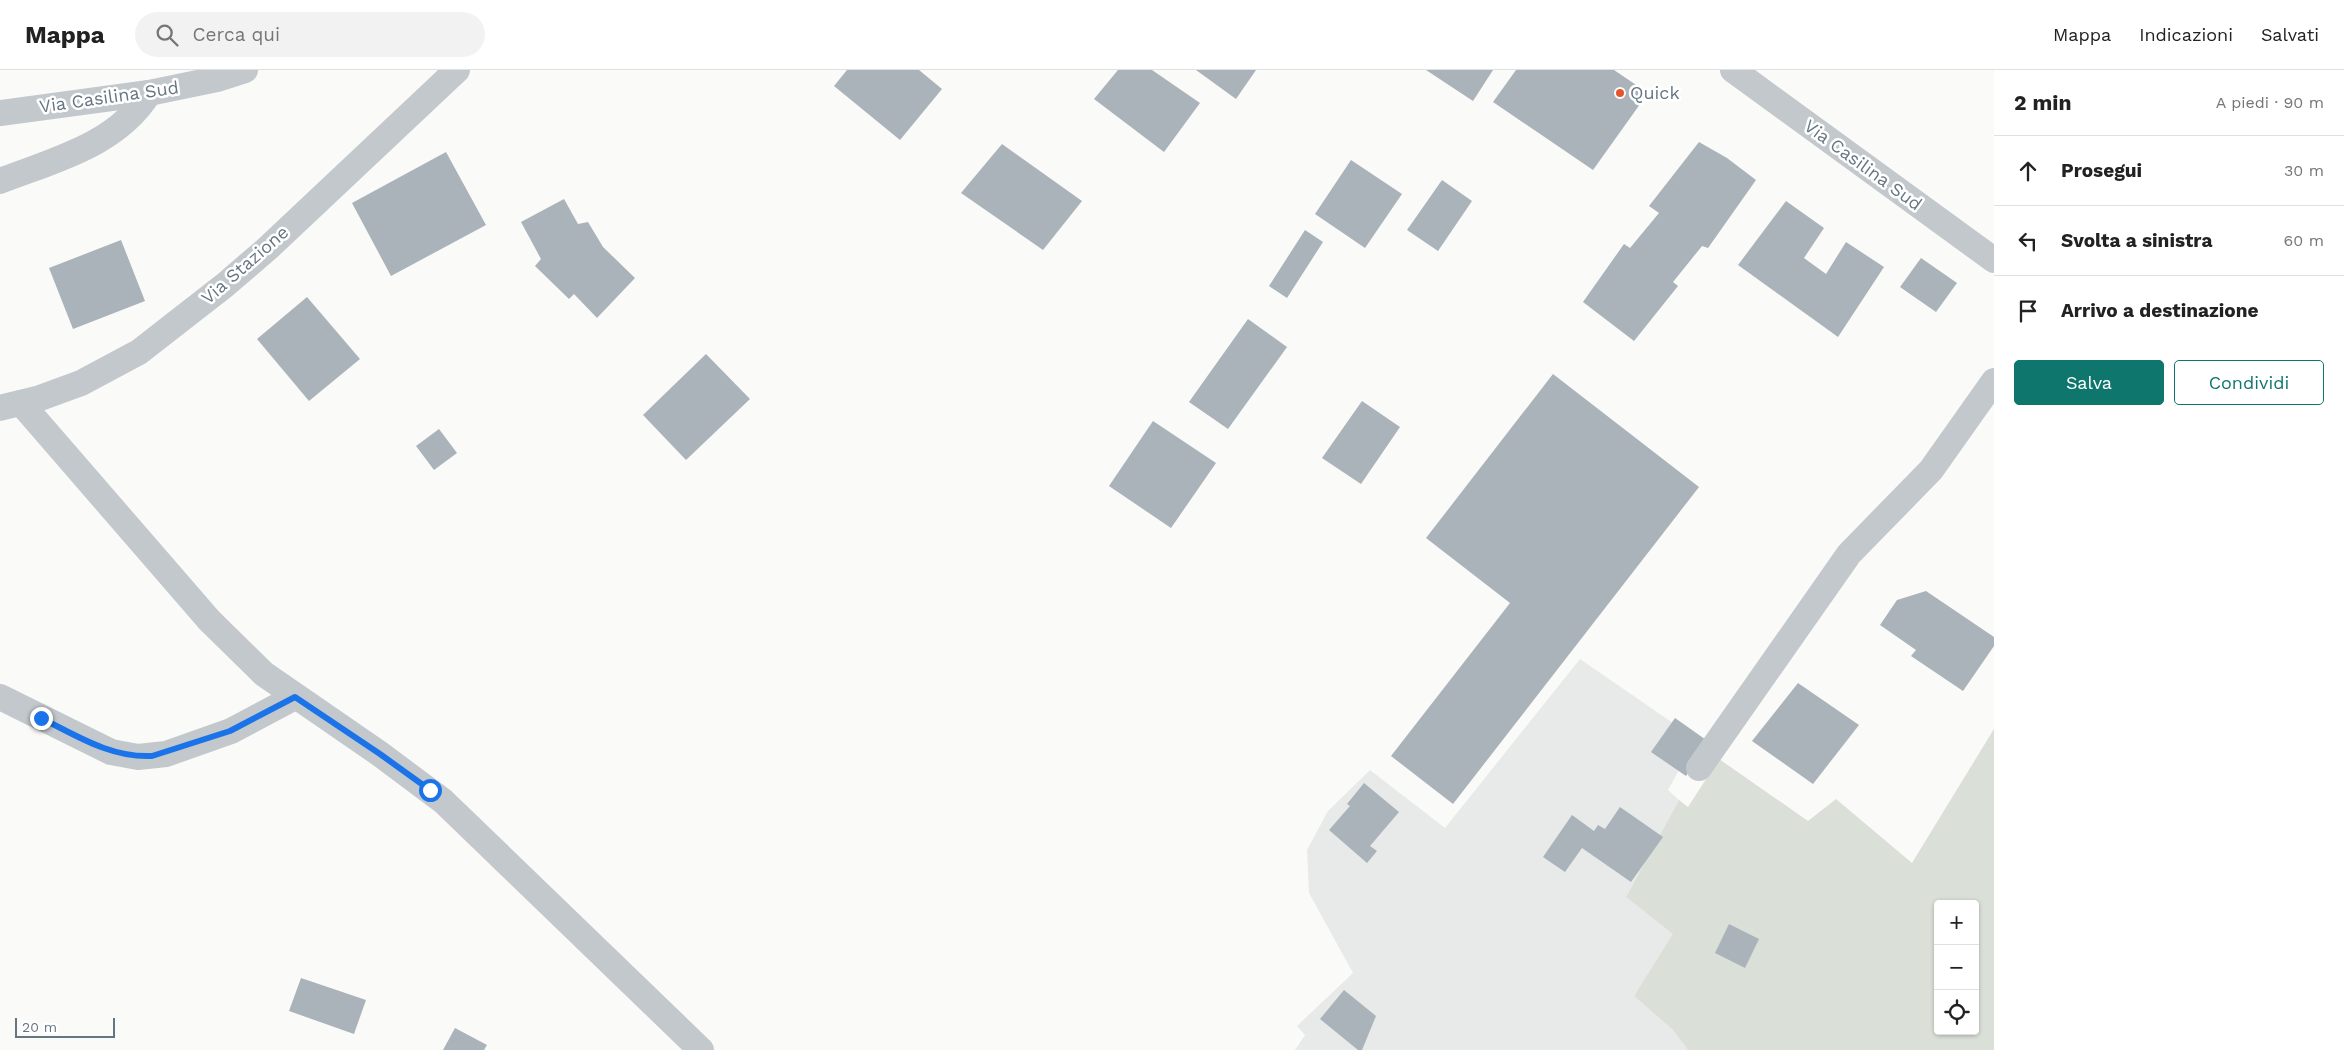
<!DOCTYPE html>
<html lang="it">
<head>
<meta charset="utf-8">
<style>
  body { margin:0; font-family:"Work Sans",sans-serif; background:#f2f2f2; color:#222 }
  .controls { position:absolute; right:15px; bottom:15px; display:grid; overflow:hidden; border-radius:5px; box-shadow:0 1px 4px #0004 }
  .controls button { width:45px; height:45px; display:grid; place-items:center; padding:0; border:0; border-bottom:1px solid #e0e0e0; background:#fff; color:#222; font:25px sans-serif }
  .scale { position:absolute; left:15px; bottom:12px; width:100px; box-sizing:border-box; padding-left:5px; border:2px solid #657683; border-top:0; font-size:14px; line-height:18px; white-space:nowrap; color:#657683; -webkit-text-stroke:4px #fff; paint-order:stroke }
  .stop { position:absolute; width:15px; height:15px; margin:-11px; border:4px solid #1a73e8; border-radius:50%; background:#fff }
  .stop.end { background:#1a73e8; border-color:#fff; box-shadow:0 1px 5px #0008 }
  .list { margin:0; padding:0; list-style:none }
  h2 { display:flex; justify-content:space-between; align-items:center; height:65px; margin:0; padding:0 20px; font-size:21px }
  h2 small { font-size:16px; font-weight:400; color:#767676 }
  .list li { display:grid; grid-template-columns:32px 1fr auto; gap:15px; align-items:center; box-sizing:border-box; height:70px; padding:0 20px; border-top:1px solid #e0e0e0 }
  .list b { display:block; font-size:19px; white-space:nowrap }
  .list em { font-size:16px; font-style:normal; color:#767676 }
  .actions { display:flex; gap:10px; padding:15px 20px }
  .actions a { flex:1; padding:11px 0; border:1px solid #0f766e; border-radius:5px; text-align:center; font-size:18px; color:#0f766e }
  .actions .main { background:#0f766e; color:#fff }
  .icon { flex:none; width:28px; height:28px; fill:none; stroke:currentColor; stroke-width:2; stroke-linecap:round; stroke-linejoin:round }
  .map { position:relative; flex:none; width:1994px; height:980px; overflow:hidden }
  header { display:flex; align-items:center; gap:30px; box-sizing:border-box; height:70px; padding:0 25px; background:#fff; border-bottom:1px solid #e0e0e0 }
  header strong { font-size:24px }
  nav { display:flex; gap:28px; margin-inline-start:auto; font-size:18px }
  .search { width:350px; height:45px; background:#f2f2f2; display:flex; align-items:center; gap:12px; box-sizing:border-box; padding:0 18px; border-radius:28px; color:#767676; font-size:19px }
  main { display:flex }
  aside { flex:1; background:#fff }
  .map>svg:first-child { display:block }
  .built { fill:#e8e9e9 }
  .green { fill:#dadfd7; fill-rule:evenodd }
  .building { fill:#aab3b9 }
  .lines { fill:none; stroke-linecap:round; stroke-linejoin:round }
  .street { stroke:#c3c8cc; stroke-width:26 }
  .route { stroke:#1a73e8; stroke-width:6 }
  .poi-dot { fill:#e4572e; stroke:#fff; stroke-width:2 }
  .labels { text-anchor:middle; stroke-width:5; stroke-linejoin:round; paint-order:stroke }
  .poi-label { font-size:18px; fill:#657683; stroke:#fff; text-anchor:start }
  .street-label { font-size:18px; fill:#657683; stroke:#fff }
</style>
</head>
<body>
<header>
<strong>Mappa</strong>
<div class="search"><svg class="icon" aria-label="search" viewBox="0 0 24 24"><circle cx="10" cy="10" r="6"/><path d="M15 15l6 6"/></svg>Cerca qui</div>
<nav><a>Mappa</a><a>Indicazioni</a><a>Salvati</a></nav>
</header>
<main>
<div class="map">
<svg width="1994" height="980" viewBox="0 0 1994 980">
  <rect width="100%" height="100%" fill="#fafaf8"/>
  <path class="built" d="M1580 589 1696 669 1668 720 1679 730 1626 827 1674 864 1634 926 1673 960 1688 980H1295L1305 965 1297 956 1353 903 1309 823 1307 780 1328 741 1370 700 1445 758Z"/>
  <path class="green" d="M1994 659V980H1688L1673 960 1634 926 1673 864 1626 827 1679 730 1688 737 1719 689 1808 751 1836 729 1912 793ZM1938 834H1975V961H1938Z"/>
  <g class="building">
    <path d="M847 0H919L942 19 900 70 834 16Z"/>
    <path d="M1118 0H1152L1200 33 1164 82 1094 29Z"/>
    <path d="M1196 0H1256L1236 29Z"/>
    <path d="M1426 0H1493L1473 31Z"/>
    <path d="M1516 0H1614L1648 23 1593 100 1493 32Z"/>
    <path d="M1699 72 1727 88 1756 110 1708 178 1702 176 1673 212 1678 216 1634 271 1583 232 1624 174 1630 178 1659 143 1649 136Z"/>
    <path d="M1002 74 1082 131 1043 180 961 123Z"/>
    <path d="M446 82 486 155 391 206 352 133Z"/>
    <path d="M1351 90 1402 124 1365 178 1315 144Z"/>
    <path d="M1442 110 1472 131 1438 181 1407 160Z"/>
    <path d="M564 129 578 154 588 152 603 177 635 208 597 248 574 224 569 229 535 196 541 189 521 152Z"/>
    <path d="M1786 131 1824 158 1804 188 1826 204 1846 172 1884 197 1838 267 1738 195Z"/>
    <path d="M1305 160 1323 172 1287 228 1269 216Z"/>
    <path d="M121 170 145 231 73 259 49 198Z"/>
    <path d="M1921 188 1957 213 1936 242 1900 217Z"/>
    <path d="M307 227 360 289 309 331 257 269Z"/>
    <path d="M1248 249 1287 277 1228 359 1189 332Z"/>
    <path d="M706 284 750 329 686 390 643 345Z"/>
    <path d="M1553 304 1699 417 1453 734 1391 686 1510 533 1426 468Z"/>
    <path d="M1362 331 1400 357 1361 414 1322 388Z"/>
    <path d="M1153 351 1216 393 1171 458 1109 416Z"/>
    <path d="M439 359 457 383 434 400 416 376Z"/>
    <path d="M1926 521 1994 567V576L1963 621 1911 586 1916 580 1880 555 1897 530Z"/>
    <path d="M1798 613 1859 655 1813 714 1752 671Z"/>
    <path d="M1675 648 1709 672 1686 706 1651 682Z"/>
    <path d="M1364 713 1399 742 1370 776 1377 781 1367 793 1329 760 1350 736 1347 734Z"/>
    <path d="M1620 737 1663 767 1631 812 1582 778 1565 802 1543 787 1572 745 1594 761 1598 755 1605 759Z"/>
    <path d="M1729 854 1759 869 1745 898 1715 883Z"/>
    <path d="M301 908 366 930 354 964 289 941Z"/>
    <path d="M1344 920 1376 946 1362 980H1358L1320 949Z"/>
    <path d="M455 958 487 975 484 980H443Z"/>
  </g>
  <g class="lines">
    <g class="street">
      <path d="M1733 0 1994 190"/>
      <path d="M0 43 149 23 217 9 245 0"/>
      <path d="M0 111C54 90 117 75 149 23"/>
      <path d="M21 333 209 550 264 604 380 684 443 731 701 980"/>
      <path d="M0 338 40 328 81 313 139 282 225 215 268 178 457 0"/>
      <path d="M0 627 111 682 138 687 166 684 231 661 295 627"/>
      <path d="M1699 698 1849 484 1931 400 1994 311"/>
    </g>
  </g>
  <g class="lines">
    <path class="route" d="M41 648C77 666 111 688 152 686L230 661 295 627 380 684 430 720"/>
  </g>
  <circle class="poi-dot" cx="1620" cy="23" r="5"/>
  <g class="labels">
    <g class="poi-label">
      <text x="1630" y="29">Quick</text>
    </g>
    <g class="street-label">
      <text transform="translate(109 27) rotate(-8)" y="6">Via Casilina Sud</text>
      <text transform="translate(1863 95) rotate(36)" y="6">Via Casilina Sud</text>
      <text transform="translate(245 195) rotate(-41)" y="6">Via Stazione</text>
    </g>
  </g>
</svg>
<div class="controls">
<button>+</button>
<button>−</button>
<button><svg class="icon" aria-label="locate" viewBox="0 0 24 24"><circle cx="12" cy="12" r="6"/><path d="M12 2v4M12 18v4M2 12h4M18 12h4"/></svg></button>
</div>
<div class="scale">20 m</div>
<div class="stop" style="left:430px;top:720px"></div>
<div class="stop end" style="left:41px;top:648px"></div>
</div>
<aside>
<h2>2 min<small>A piedi · 90 m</small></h2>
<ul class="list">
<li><svg class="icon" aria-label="ahead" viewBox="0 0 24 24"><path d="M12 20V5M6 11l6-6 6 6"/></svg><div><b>Prosegui</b></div><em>30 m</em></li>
<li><svg class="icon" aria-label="left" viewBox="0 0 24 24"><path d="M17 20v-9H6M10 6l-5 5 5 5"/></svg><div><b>Svolta a sinistra</b></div><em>60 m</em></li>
<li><svg class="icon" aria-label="arrive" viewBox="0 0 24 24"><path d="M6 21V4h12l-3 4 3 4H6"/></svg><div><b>Arrivo a destinazione</b></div></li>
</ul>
<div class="actions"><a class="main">Salva</a><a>Condividi</a></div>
</aside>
</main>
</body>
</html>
